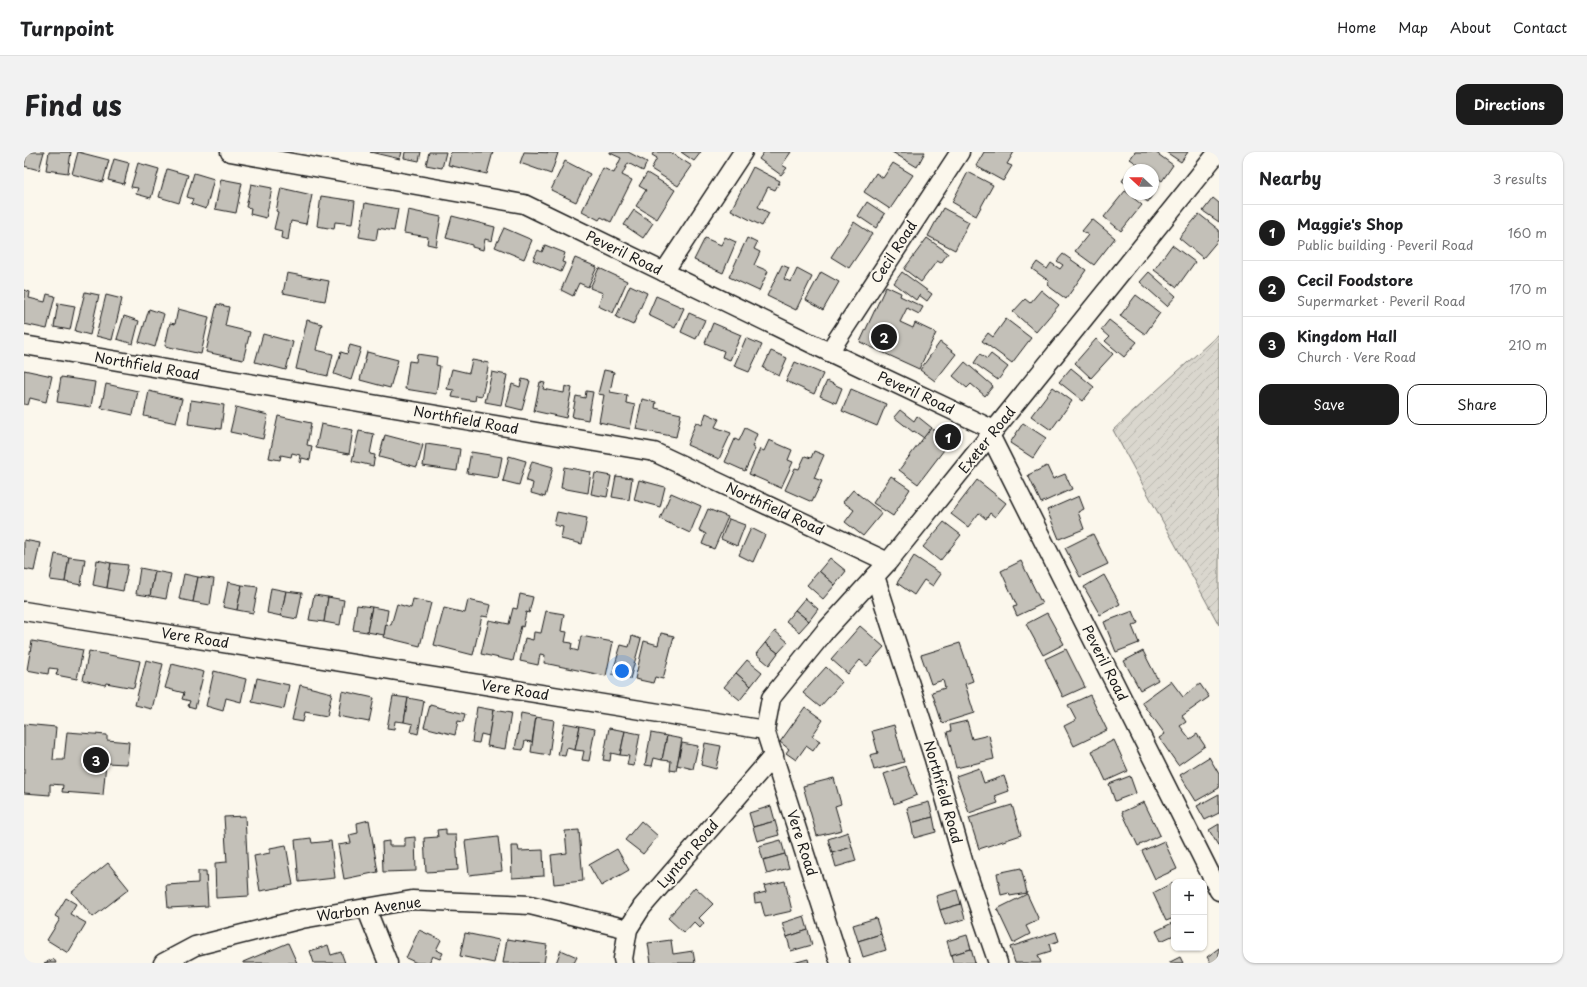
<!DOCTYPE html>
<html lang="en">
<head>
<meta charset="utf-8">
<style>
  body { margin:0; font-family:"Playpen Sans",sans-serif; background:#f2f2f2; color:#202124 }
  .controls { position:absolute; right:12px; bottom:12px; display:grid; overflow:hidden; border-radius:8px; box-shadow:0 1px 3px #0004 }
  .controls button { width:36px; height:36px; display:grid; place-items:center; padding:0; border:0; border-bottom:1px solid #e0e0e0; background:#fff; color:#202124; font:20px sans-serif }
  .compass { position:absolute; left:1099px; top:12px; width:36px; height:36px; border-radius:50%; background:#fff; box-shadow:0 1px 3px #0004; rotate:292deg }
  .you { position:absolute; left:598px; top:519px; width:14px; height:14px; margin:-10px; border:3px solid #fff; border-radius:50%; background:#1a73e8; box-shadow:0 0 0 6px #1a73e833 }
  .badge { display:grid; place-items:center; width:26px; height:26px; border-radius:50%; background:#1c1c1c; color:#fff; font-size:13px; font-weight:700 }
  .pin { position:absolute; translate:-50% -50%; border:2px solid #fff; box-shadow:0 1px 4px #0006 }
  .list { margin:0; padding:0; list-style:none }
  h2 { display:flex; justify-content:space-between; align-items:center; height:52px; margin:0; padding:0 16px; font-size:17px }
  h2 small { font-size:13px; font-weight:400; color:#757577 }
  .list li { display:grid; grid-template-columns:26px 1fr auto; gap:12px; align-items:center; box-sizing:border-box; height:56px; padding:0 16px; border-top:1px solid #e0e0e0 }
  .list b { display:block; font-size:15px; white-space:nowrap }
  .list p { margin:0; font-size:13px; white-space:nowrap; color:#757577 }
  .list em { font-size:13px; font-style:normal; color:#757577 }
  .actions { display:flex; gap:8px; padding:12px 16px }
  .actions a { flex:1; padding:9px 0; border:1px solid #1c1c1c; border-radius:12px; text-align:center; font-size:14px; color:#1c1c1c }
  .actions .main { background:#1c1c1c; color:#fff }
  .map { position:relative; flex:none; width:1195px; height:811px; overflow:hidden; border-radius:12px }
  header { display:flex; align-items:center; gap:24px; box-sizing:border-box; height:56px; padding:0 20px; background:#fff; border-bottom:1px solid #e0e0e0 }
  header strong { font-size:19px }
  nav { display:flex; gap:22px; margin-inline-start:auto; font-size:14px }
  .intro { display:flex; align-items:center; justify-content:space-between; box-sizing:border-box; height:96px; padding:0 24px }
  h1 { margin:0; font-size:28px }
  .button { padding:10px 18px; border-radius:12px; background:#1c1c1c; color:#fff; font-size:14px; font-weight:700 }
  main { display:flex; gap:24px; padding:0 24px }
  aside { flex:1; background:#fff; border-radius:12px; box-shadow:0 1px 3px #0004 }
  .map>svg:first-child { display:block }
  .garden { fill:url(#garden-furrows); stroke:#7b7a75 }
  .building { fill:#c3c0b8; stroke:#1c1c1c }
  .lines { fill:none; stroke-linecap:round; stroke-linejoin:round }
  .street-casing { stroke:#1c1c1c; stroke-width:21 }
  .street { stroke:#fbf7ec; stroke-width:18 }
  .labels { text-anchor:middle; stroke-width:4; stroke-linejoin:round; paint-order:stroke }
  .street-label { font-size:14px; fill:#1c1c1c; stroke:#fbf7ec }
</style>
</head>
<body>
<header>
<strong>Turnpoint</strong>
<nav><a>Home</a><a>Map</a><a>About</a><a>Contact</a></nav>
</header>
<div class="intro"><h1>Find us</h1><a class="button">Directions</a></div>
<main>
<div class="map">
<svg width="1195" height="811" viewBox="0 0 1195 811">
  <defs>
    <pattern id="garden-furrows" width="10" height="10" patternUnits="userSpaceOnUse"><rect width="10" height="10" fill="#dad7ce"/><path d="M-1 1l2-2M0 10L10 0M9 11l2-2" fill="none" stroke="#bab8b0"/></pattern>
  </defs>
  <rect width="100%" height="100%" fill="#fbf7ec"/>
  <filter id="ink" filterUnits="userSpaceOnUse"><feTurbulence type="fractalNoise" baseFrequency=".025" numOctaves="2"/><feDisplacementMap in="SourceGraphic" scale="8" xChannelSelector="R" yChannelSelector="G"/><feConvolveMatrix kernelMatrix="1 2 1 2 8 2 1 2 1" color-interpolation-filters="sRGB"/></filter>
  <g filter="url(#ink)">
    <path class="garden" d="M1195 182V473L1089 278Z"/>
    <g class="building">
      <path d="M3 0H20L15 18 0 14Z"/>
      <path d="M25 0H47L44 21 22 18Z"/>
      <path d="M54 0 85 8 79 30 48 22Z"/>
      <path d="M346 0H378L376 7Z"/>
      <path d="M381 0H397L395 9 380 6Z"/>
      <path d="M405 0H422L418 16 402 13Z"/>
      <path d="M427 0H469L463 22 424 13Z"/>
      <path d="M500 0 534 1 527 22 496 11Z"/>
      <path d="M586 0H604L623 10 619 19 604 11 598 23 608 28 587 70 577 65 575 68 558 59 579 16 590 21 597 6 586 1Z"/>
      <path d="M630 0H646L668 14 654 34 627 17 633 6 628 3Z"/>
      <path d="M657 0H677L670 9Z"/>
      <path d="M740 0H767L758 13 763 16 757 23 735 7Z"/>
      <path d="M868 0H901L893 15Z"/>
      <path d="M960 0H990L983 12 988 14 979 29 952 14Z"/>
      <path d="M1111 0H1131L1149 13 1138 29 1129 23V18H1122L1106 7Z"/>
      <path d="M1142 0H1164L1157 10Z"/>
      <path d="M90 7 105 11 100 32 84 28Z"/>
      <path d="M541 9 566 22 552 50 527 38Z"/>
      <path d="M114 11 135 17 127 46 112 42 114 36 107 35Z"/>
      <path d="M869 11 889 23 866 57 840 40 852 21 859 26Z"/>
      <path d="M729 15 756 29 751 38 744 35 734 55 745 61 738 74 707 58Z"/>
      <path d="M143 17 164 23 155 51 135 45Z"/>
      <path d="M1105 18V39L1102 37 1104 33 1098 29Z"/>
      <path d="M944 20 969 33 952 64 928 50Z"/>
      <path d="M170 21 190 27 182 57 167 52 169 47 163 45Z"/>
      <path d="M623 21 651 38 633 67 612 54 622 38 615 34Z"/>
      <path d="M197 27 218 31 212 61 191 57Z"/>
      <path d="M1129 30 1134 34 1124 50 1110 42H1129Z"/>
      <path d="M227 32 248 36 242 66 226 62 227 56 222 55Z"/>
      <path d="M257 36 288 43 282 72 267 69 264 88 257 86 258 79 250 77 254 60 252 59Z"/>
      <path d="M1101 39 1118 53 1097 79 1080 65Z"/>
      <path d="M297 44 331 49 328 72 311 70 310 77 293 74Z"/>
      <path d="M1189 46 1195 51V70L1179 59Z"/>
      <path d="M843 50 861 62 852 76 834 64Z"/>
      <path d="M341 51 374 57 370 79 354 76 352 88 335 85Z"/>
      <path d="M919 56 945 70 931 98 904 84Z"/>
      <path d="M384 58 417 65 412 94 403 92 404 85 380 81Z"/>
      <path d="M610 58 629 71 619 86 600 73Z"/>
      <path d="M1175 62 1195 78V87L1179 106 1155 86Z"/>
      <path d="M428 64 471 75 468 89 461 87 459 98 448 95V93L422 86Z"/>
      <path d="M1068 67 1091 86 1070 113 1051 99 1064 83 1058 79Z"/>
      <path d="M830 70 848 82 825 116 807 105Z"/>
      <path d="M480 76 508 88 500 107 471 95Z"/>
      <path d="M701 85 712 90 699 121 670 108 681 86 697 93Z"/>
      <path d="M723 86 733 91 730 97 736 100 730 113 744 119 735 139 705 125Z"/>
      <path d="M903 86 924 101 917 111 913 109 897 130 880 117Z"/>
      <path d="M521 93 541 101 538 110 541 111 537 120 509 108 514 98 518 100Z"/>
      <path d="M1148 93 1171 110 1153 135 1130 118Z"/>
      <path d="M1039 102 1062 118 1042 147 1023 133 1025 129 1008 117 1013 110 1023 117 1027 111 1036 117 1039 113 1033 109Z"/>
      <path d="M551 106 573 115 564 135 555 131 549 144 537 138Z"/>
      <path d="M758 113 765 116 760 127 767 130 773 117 788 125 772 158 743 144Z"/>
      <path d="M575 116 603 129 589 161 574 154 579 141 566 136Z"/>
      <path d="M797 120 815 130 799 158 782 148Z"/>
      <path d="M878 120 908 142 903 149 895 143 892 148 870 131Z"/>
      <path d="M1125 120 1152 144 1143 154 1116 130Z"/>
      <path d="M263 121 305 129 301 149 259 141Z"/>
      <path d="M606 133 623 141 609 173 592 165Z"/>
      <path d="M862 134 877 141 876 144 899 155 895 162 883 156 876 170 889 176 891 171 912 181 895 217 836 190Z"/>
      <path d="M0 138 6 140 5 146 21 150 23 142 31 144 23 177 0 172Z"/>
      <path d="M1017 138 1035 153 1012 180 989 160 1001 147 1006 151Z"/>
      <path d="M61 140 75 143 66 183 51 179Z"/>
      <path d="M82 143 98 147 88 188 72 184Z"/>
      <path d="M1112 143 1136 161 1121 182 1096 164Z"/>
      <path d="M632 144 660 156 651 176 624 163Z"/>
      <path d="M34 151 51 154 46 178 30 175Z"/>
      <path d="M193 152 205 155 201 174 226 180 219 208 182 200Z"/>
      <path d="M125 157 140 162 131 195 115 190Z"/>
      <path d="M154 157 185 165 177 202 141 194 146 171 151 172Z"/>
      <path d="M665 161 681 168 672 187 657 180Z"/>
      <path d="M100 164 115 169 109 192 93 187Z"/>
      <path d="M982 167 1007 186 988 211 958 189 964 181 969 185Z"/>
      <path d="M283 168 298 172 292 198 309 202 304 224 272 217Z"/>
      <path d="M1085 168 1113 190 1100 205 1081 189 1085 185 1077 178Z"/>
      <path d="M689 171 717 183 706 208 698 205 700 199 681 191Z"/>
      <path d="M239 182 269 190 262 218 231 210Z"/>
      <path d="M722 186 738 193 725 220 710 214Z"/>
      <path d="M1072 187 1089 202 1067 226 1051 211Z"/>
      <path d="M916 190 932 202 911 229 896 218Z"/>
      <path d="M326 193 337 196 327 228 310 222 317 200 323 202Z"/>
      <path d="M747 199 763 206 755 224 739 216Z"/>
      <path d="M343 200 374 208 366 236 336 228Z"/>
      <path d="M393 202 413 205 412 213 416 214 412 242 381 237 385 209 392 210Z"/>
      <path d="M956 202 963 207 967 202 984 215 974 228 950 211Z"/>
      <path d="M448 208 465 211 458 244 452 243 451 249 428 245 430 238 423 237 428 217 445 221Z"/>
      <path d="M771 210 799 222 790 242 762 229Z"/>
      <path d="M941 210 969 234 961 244 947 232 943 236 929 224Z"/>
      <path d="M1047 216 1070 235 1059 249 1035 230Z"/>
      <path d="M0 218 28 224 22 250 6 246 4 253 0 252Z"/>
      <path d="M580 218 590 220 586 240 603 243 602 251 611 253 606 277 575 270 580 243 574 242Z"/>
      <path d="M468 220 483 223 477 253 461 250Z"/>
      <path d="M37 225 71 230 67 255 33 250Z"/>
      <path d="M498 227 506 229 498 258 482 254 488 232 496 235Z"/>
      <path d="M803 229 818 236 812 251 796 244Z"/>
      <path d="M516 230 521 231 519 237 540 241 541 234 548 236 542 266 510 259Z"/>
      <path d="M82 232 114 239 109 263 77 256Z"/>
      <path d="M1029 235 1048 249 1027 278 1007 264Z"/>
      <path d="M827 237 862 252 853 274 818 259Z"/>
      <path d="M125 239 158 247 152 271 120 264Z"/>
      <path d="M562 239 569 240 564 268 548 265 552 244 561 246Z"/>
      <path d="M618 247 632 250 631 256 657 262 652 285 612 277Z"/>
      <path d="M167 248 200 253 197 277 164 272Z"/>
      <path d="M212 255 244 263 239 287 206 280Z"/>
      <path d="M876 258 890 269 893 264 908 276 900 286 890 279 889 280 870 265Z"/>
      <path d="M682 261 695 267 691 275 707 281 695 307 663 293 672 270 678 273Z"/>
      <path d="M254 264 287 271 283 293 288 294 286 308 278 306 277 311 275 310 276 303 268 301 267 305 257 303 256 308 245 306Z"/>
      <path d="M999 271 1022 286 1009 306 986 291Z"/>
      <path d="M297 272 329 278 325 302 292 296Z"/>
      <path d="M721 276 733 282 728 295 731 297 721 319 701 310 711 287 715 289Z"/>
      <path d="M907 276 926 290 894 332 875 318Z"/>
      <path d="M335 279 350 282 346 302 351 303 349 314 328 309Z"/>
      <path d="M361 283 399 293 393 315 355 305Z"/>
      <path d="M745 288 768 298 764 308 769 310 757 336 725 322 736 297 740 299Z"/>
      <path d="M402 292 436 297 433 319 399 314Z"/>
      <path d="M790 299 800 303 790 326 798 329 788 350 761 338 771 316 775 317 781 304 787 306Z"/>
      <path d="M447 300 478 305 474 326 443 321Z"/>
      <path d="M485 304 502 309 495 333 479 329Z"/>
      <path d="M508 309 529 315 521 345 507 341 509 331 502 329Z"/>
      <path d="M1023 314 1029 327 1041 322 1048 337 1017 351 1004 323Z"/>
      <path d="M540 315 567 320 564 341 537 336Z"/>
      <path d="M571 321 587 324 583 345 567 342Z"/>
      <path d="M592 324 608 326 605 348 588 345Z"/>
      <path d="M867 324 886 337 869 364 849 351Z"/>
      <path d="M615 328 641 335 636 355 610 348Z"/>
      <path d="M953 328 982 351 971 365 966 361 962 367 955 361 944 375 927 362Z"/>
      <path d="M829 338 858 361 839 384 821 370 830 358 819 350Z"/>
      <path d="M647 341 677 354 666 381 636 367Z"/>
      <path d="M1055 344 1060 357 1054 360 1060 377 1035 387 1023 358Z"/>
      <path d="M684 357 704 365 690 397 678 392 682 382 675 378Z"/>
      <path d="M533 360 563 366 558 392 537 387 539 375 530 373Z"/>
      <path d="M705 367 721 373 713 394 697 387Z"/>
      <path d="M920 370 937 383 916 409 899 395Z"/>
      <path d="M727 376 741 383 729 410 715 403Z"/>
      <path d="M1069 382 1084 412 1056 425 1041 396Z"/>
      <path d="M0 388 16 391 10 419 0 417Z"/>
      <path d="M31 402 45 405 41 430 26 428Z"/>
      <path d="M890 404 917 422 909 434 900 428 890 443 873 431Z"/>
      <path d="M45 405 61 407 57 433 41 430Z"/>
      <path d="M806 406 822 419 811 433 795 419Z"/>
      <path d="M73 408 87 411 83 436 69 433Z"/>
      <path d="M997 409 1018 452 993 464 989 455 993 454 977 419Z"/>
      <path d="M87 411 104 413 99 439 83 436Z"/>
      <path d="M116 416 131 419 126 444 112 442Z"/>
      <path d="M131 419 147 422 142 447 126 444Z"/>
      <path d="M795 419 811 433 799 447 783 433Z"/>
      <path d="M160 422 174 425 169 450 155 447Z"/>
      <path d="M1080 423 1096 452 1076 463 1060 435Z"/>
      <path d="M174 425 190 427 186 453 169 450Z"/>
      <path d="M204 430 218 433 213 458 199 455Z"/>
      <path d="M218 433 234 435 229 461 213 458Z"/>
      <path d="M247 436 262 439 257 464 243 461Z"/>
      <path d="M262 439 278 441 273 467 257 464Z"/>
      <path d="M496 442 509 445 505 461 502 460 499 475 497 474 489 509 457 502 465 468 485 472 489 456 493 457Z"/>
      <path d="M290 443 304 445 300 470 285 468Z"/>
      <path d="M304 445 320 448 316 473 300 470Z"/>
      <path d="M781 446 794 457 785 469 771 458Z"/>
      <path d="M389 447 407 451 396 494 359 485 362 472 367 473 373 452 387 456Z"/>
      <path d="M444 448 467 453 464 465 458 464 449 503 410 493 420 456 441 461Z"/>
      <path d="M333 453 348 455 343 480 329 478Z"/>
      <path d="M348 455 364 458 360 483 343 480Z"/>
      <path d="M771 458 785 469 775 480 762 469Z"/>
      <path d="M522 459 540 462 537 479 543 480 541 490 548 491 547 497 554 499 557 484 589 490 582 524 520 511 521 503 516 502 514 513 496 509 501 486 509 488 510 480 517 481Z"/>
      <path d="M1109 459 1114 471 1108 474 1115 491 1092 500 1080 470Z"/>
      <path d="M1023 461 1040 492 1019 503 1002 472Z"/>
      <path d="M836 474 860 495 843 514 836 508 824 522 807 507Z"/>
      <path d="M751 479 764 490 754 501 741 491Z"/>
      <path d="M637 481 650 484 639 527 631 525 629 531 611 527 620 489 634 493Z"/>
      <path d="M608 484 617 487 606 527 588 522 597 493 605 495Z"/>
      <path d="M8 489 59 498 53 527 32 523 34 517 25 516 24 522 3 518Z"/>
      <path d="M741 491 754 501 745 513 732 502Z"/>
      <path d="M936 491 949 529 941 532 950 561 918 571 908 540 921 536 919 528 907 532 897 503Z"/>
      <path d="M1042 497 1061 535 1039 545 1021 507Z"/>
      <path d="M65 499 116 509 110 536 82 531 81 533 59 528Z"/>
      <path d="M1119 499 1134 528 1116 538 1100 509Z"/>
      <path d="M122 508 139 512 128 557 111 553Z"/>
      <path d="M723 508 738 520 727 534 712 521Z"/>
      <path d="M148 512 180 520 171 556 164 554 166 549 158 547 160 541 141 536Z"/>
      <path d="M802 515 818 530 796 555 779 541Z"/>
      <path d="M190 519 222 527 217 550 202 546 199 559 182 554Z"/>
      <path d="M712 521 727 534 716 548 700 535Z"/>
      <path d="M233 526 265 533 260 557 228 550Z"/>
      <path d="M1147 529 1159 545 1176 532 1185 545 1158 564 1162 570 1156 574 1166 587 1173 582 1181 594 1154 613 1135 586 1141 582 1118 550Z"/>
      <path d="M276 533 308 541 303 564 281 560 279 570 268 568Z"/>
      <path d="M318 539 350 546 345 570 314 564Z"/>
      <path d="M1066 543 1083 578 1050 594 1040 574 1052 568 1044 553Z"/>
      <path d="M369 544 384 546 380 570 371 569 370 577 363 576Z"/>
      <path d="M384 546 400 549 394 582 387 580 389 572 380 570Z"/>
      <path d="M406 553 441 562 439 570 434 569 431 583 400 575Z"/>
      <path d="M453 555 469 558 465 584 457 582 455 591 448 590Z"/>
      <path d="M781 555 799 568 788 584 796 589 789 599 782 594 772 608 762 601 765 597 756 590Z"/>
      <path d="M469 558 487 561 481 597 463 594Z"/>
      <path d="M497 562 512 565 508 590 501 589 499 598 491 597Z"/>
      <path d="M512 565 530 568 525 603 507 600Z"/>
      <path d="M943 569 948 587 965 583 970 607 932 616 923 580 927 579 926 573Z"/>
      <path d="M540 571 556 574 551 598 543 596 541 604 534 603Z"/>
      <path d="M0 572 32 575 29 608H40L43 580 83 583V588L105 590 103 612 82 611 79 643 38 640 39 633 26 632V643L0 641Z"/>
      <path d="M870 573 880 610 850 618 846 603 854 601 848 579Z"/>
      <path d="M556 574 571 577 565 609 558 608 560 599 551 598Z"/>
      <path d="M585 576 601 579 596 603 587 601 586 609 579 608Z"/>
      <path d="M601 579 616 582 610 614 603 613 605 604 596 603Z"/>
      <path d="M627 581 643 584 638 608 630 606 628 614 621 613Z"/>
      <path d="M643 584 658 587 652 619 646 618 647 609 638 608Z"/>
      <path d="M1090 588 1104 619 1082 629 1068 599Z"/>
      <path d="M658 591 674 594 669 617 653 613Z"/>
      <path d="M681 591 697 594 692 617 677 613Z"/>
      <path d="M1185 605 1195 622V636L1172 649 1156 623Z"/>
      <path d="M882 614 893 643 870 652 860 622Z"/>
      <path d="M955 616 960 631 980 624 985 639 971 644 974 651 945 661 932 624Z"/>
      <path d="M1106 624 1112 641 1091 649 1085 632Z"/>
      <path d="M810 626 817 652 811 654 818 678 793 684 779 634Z"/>
      <path d="M1195 642V661L1181 668 1173 654Z"/>
      <path d="M905 650 909 665 887 671 883 656Z"/>
      <path d="M1120 650 1136 683 1114 694 1098 660Z"/>
      <path d="M988 653 997 683 955 697 945 666Z"/>
      <path d="M747 654 751 669 729 675 725 661Z"/>
      <path d="M221 664 225 744 192 746 191 711 203 710 200 665Z"/>
      <path d="M909 665 912 680 890 686 887 671Z"/>
      <path d="M345 668 354 720 320 727 314 693 327 691 325 683 334 681 333 671Z"/>
      <path d="M617 669 634 684 619 702 601 688Z"/>
      <path d="M751 669 755 683 733 689 729 675Z"/>
      <path d="M1195 672V695L1185 678Z"/>
      <path d="M422 677V683H432L434 718 402 720 400 686 414 685 413 678Z"/>
      <path d="M555 678 559 729 530 732 527 703 543 701 541 679Z"/>
      <path d="M824 680 828 695 808 701 804 687Z"/>
      <path d="M391 685 392 719 359 720 358 690 365 689V694H381V686Z"/>
      <path d="M474 685 478 719 445 723 441 689Z"/>
      <path d="M287 686 288 691 307 689 311 726 275 730 271 688Z"/>
      <path d="M757 688 761 702 739 708 735 694Z"/>
      <path d="M1140 689 1153 717 1131 727 1118 699Z"/>
      <path d="M262 693 269 733 236 739 230 704 246 701V696Z"/>
      <path d="M487 694H494L495 699 519 698 520 724 488 726Z"/>
      <path d="M828 695 832 709 812 715 808 701Z"/>
      <path d="M593 697 605 718 577 734 565 713Z"/>
      <path d="M761 702 765 716 743 722 739 708Z"/>
      <path d="M84 711 105 737 69 765 48 740Z"/>
      <path d="M997 716 1003 741 986 744 985 741 977 743 973 721Z"/>
      <path d="M174 719H182L184 754 144 756 142 733 174 731Z"/>
      <path d="M761 729 768 759 741 765 737 750 731 751 730 743 742 740 740 734Z"/>
      <path d="M1150 730V766L1142 769 1129 741Z"/>
      <path d="M671 735 689 752 675 766 680 771 676 776 670 770 660 781 644 766Z"/>
      <path d="M933 738 937 752 916 758 912 744Z"/>
      <path d="M1003 742 1015 768 1002 774 1006 782 989 791 973 757Z"/>
      <path d="M42 746 52 752 46 762 62 771 44 801 23 788 36 767 31 764Z"/>
      <path d="M937 752 941 767 921 773 916 758Z"/>
      <path d="M780 764 784 778 763 785 758 771Z"/>
      <path d="M852 766 857 782 834 789 829 773Z"/>
      <path d="M1150 770V783L1137 789 1132 779Z"/>
      <path d="M395 778 417 788 412 798 419 801 416 807 408 804 405 811H393L382 806Z"/>
      <path d="M784 778 788 793 767 799 763 785Z"/>
      <path d="M1032 780 1035 789 1025 792 1027 799 1014 803 1017 811H991L986 795Z"/>
      <path d="M441 781 475 788 470 811 436 804Z"/>
      <path d="M857 782 862 798 839 805 834 789Z"/>
      <path d="M943 783 947 797 927 803 923 789Z"/>
      <path d="M483 787 523 793 520 811H479Z"/>
      <path d="M647 788 649 802 669 799 671 811H627L624 791Z"/>
      <path d="M264 791 273 811H219V810Z"/>
      <path d="M304 793 307 803 317 800 321 811H290L286 799Z"/>
      <path d="M1195 796V811H1187L1183 805Z"/>
      <path d="M947 797 951 811H929L927 803Z"/>
      <path d="M537 798 553 805 550 811H532Z"/>
      <path d="M1156 805 1159 811H1146V810Z"/>
      <path d="M30 807 32 811H20Z"/>
      <path d="M784 807 785 811H769Z"/>
    </g>
    <g class="lines">
      <g class="street-casing">
        <g id="street">
          <path d="M206 0 500 52 805 200 970 278"/>
          <path d="M640 120 719 0"/>
          <path d="M0 193 630 300 864 410"/>
          <path d="M805 200 936 0"/>
          <path d="M966 283 1195 739"/>
          <path d="M851 424 910 607 940 712 974 811"/>
          <path d="M0 459 741 578 816 811"/>
          <path d="M741 578 747 546 802 478 864 410 1194 0"/>
          <path d="M342 756 364 811"/>
          <path d="M139 811 171 794 278 767 388 748 506 753 604 777"/>
          <path d="M600 811 599 807 604 777 618 755 750 603"/>
        </g>
      </g>
      <use href="#street" class="street"/>
    </g>
  </g>
  <g class="labels">
    <g class="street-label">
      <text transform="translate(870 100) rotate(-57)" y="5">Cecil Road</text>
      <text transform="translate(600 101) rotate(26)" y="5">Peveril Road</text>
      <text transform="translate(123 214) rotate(10)" y="5">Northfield Road</text>
      <text transform="translate(892 241) rotate(25)" y="5">Peveril Road</text>
      <text transform="translate(442 268) rotate(10)" y="5">Northfield Road</text>
      <text transform="translate(963 288) rotate(-51)" y="5">Exeter Road</text>
      <text transform="translate(751 357) rotate(25)" y="5">Northfield Road</text>
      <text transform="translate(171 486) rotate(9)" y="5">Vere Road</text>
      <text transform="translate(1081 511) rotate(63)" y="5">Peveril Road</text>
      <text transform="translate(491 538) rotate(9)" y="5">Vere Road</text>
      <text transform="translate(919 640) rotate(74)" y="5">Northfield Road</text>
      <text transform="translate(778 691) rotate(72)" y="5">Vere Road</text>
      <text transform="translate(664 702) rotate(-49)" y="5">Lynton Road</text>
      <text transform="translate(345 757) rotate(-8)" y="5">Warbon Avenue</text>
    </g>
  </g>
</svg>
<div class="controls">
<button>+</button>
<button>−</button>
</div>
<svg class="compass" viewBox="-18 -18 36 36"><path d="M0-13l5 13h-10z" fill="#e53935"/><path d="M0 13l5-13h-10z" fill="#757577"/></svg>
<div class="you"></div>
<div class="pin badge" style="left:924px;top:285px">1</div>
<div class="pin badge" style="left:860px;top:185px">2</div>
<div class="pin badge" style="left:72px;top:608px">3</div>
</div>
<aside>
<h2>Nearby<small>3 results</small></h2>
<ul class="list">
<li><span class="badge">1</span><div><b>Maggie's Shop</b><p>Public building · Peveril Road</p></div><em>160 m</em></li>
<li><span class="badge">2</span><div><b>Cecil Foodstore</b><p>Supermarket · Peveril Road</p></div><em>170 m</em></li>
<li><span class="badge">3</span><div><b>Kingdom Hall</b><p>Church · Vere Road</p></div><em>210 m</em></li>
</ul>
<div class="actions"><a class="main">Save</a><a>Share</a></div>
</aside>
</main>
</body>
</html>
